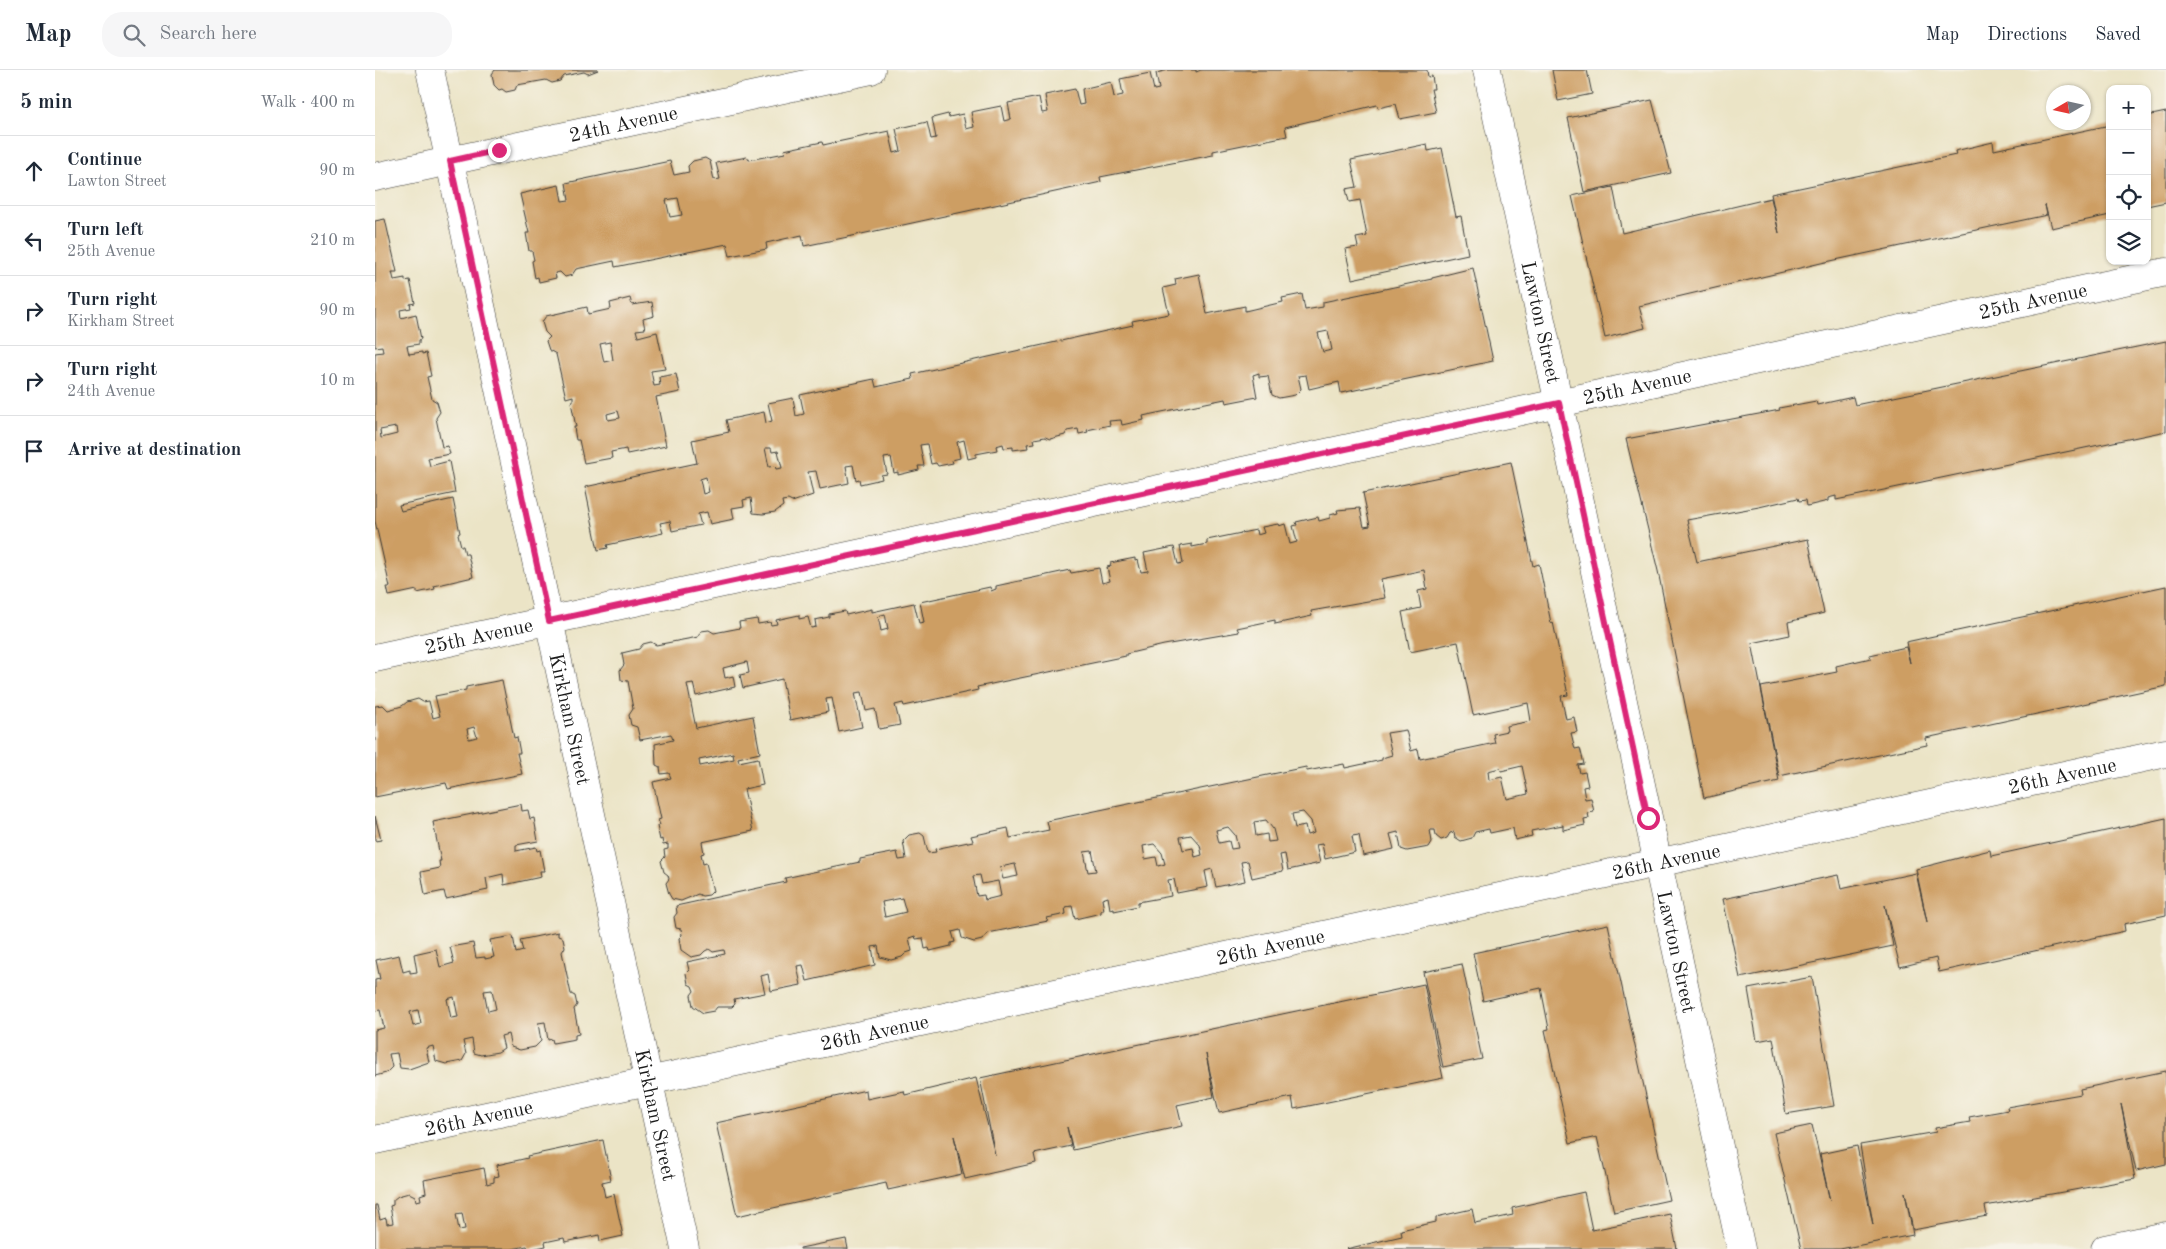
<!DOCTYPE html>
<html lang="en">
<head>
<meta charset="utf-8">
<style>
  body { margin:0; font-family:"Old Standard TT",serif; background:#f6f6f7; color:#1f2937 }
  .controls { position:absolute; right:15px; top:15px; display:grid; overflow:hidden; border-radius:10px; box-shadow:0 1px 4px #0004 }
  .controls button { width:45px; height:45px; display:grid; place-items:center; padding:0; border:0; border-bottom:1px solid #e0e1e3; background:#fff; color:#1f2937; font:25px sans-serif }
  .compass { position:absolute; left:1671px; top:15px; width:45px; height:45px; border-radius:50%; background:#fff; box-shadow:0 1px 4px #0004; rotate:261deg }
  .stop { position:absolute; width:15px; height:15px; margin:-11px; border:4px solid #db2777; border-radius:50%; background:#fff }
  .stop.end { background:#db2777; border-color:#fff; box-shadow:0 1px 5px #0008 }
  .list { margin:0; padding:0; list-style:none }
  h2 { display:flex; justify-content:space-between; align-items:center; height:65px; margin:0; padding:0 20px; font-size:21px }
  h2 small { font-size:16px; font-weight:400; color:#747a83 }
  .list li { display:grid; grid-template-columns:32px 1fr auto; gap:15px; align-items:center; box-sizing:border-box; height:70px; padding:0 20px; border-top:1px solid #e0e1e3 }
  .list b { display:block; font-size:19px; white-space:nowrap }
  .list p { margin:0; font-size:16px; white-space:nowrap; color:#747a83 }
  .list em { font-size:16px; font-style:normal; color:#747a83 }
  .icon { flex:none; width:28px; height:28px; fill:none; stroke:currentColor; stroke-width:2; stroke-linecap:round; stroke-linejoin:round }
  .map { position:relative; flex:none; width:1791px; height:1179px; overflow:hidden }
  header { display:flex; align-items:center; gap:30px; box-sizing:border-box; height:70px; padding:0 25px; background:#fff; border-bottom:1px solid #e0e1e3 }
  header strong { font-size:24px }
  nav { display:flex; gap:28px; margin-inline-start:auto; font-size:18px }
  .search { width:350px; height:45px; background:#f6f6f7; display:flex; align-items:center; gap:12px; box-sizing:border-box; padding:0 18px; border-radius:20px; color:#747a83; font-size:19px }
  main { display:flex }
  aside { flex:1; background:#fff }
  .map>svg:first-child { display:block }
  .building { fill:#cd9e64; fill-rule:evenodd }
  .lines { fill:none; stroke-linecap:round; stroke-linejoin:round }
  .minor-casing { stroke:#3b3a36; stroke-width:29 }
  .minor { stroke:#fff; stroke-width:28 }
  .route { stroke:#db2777; stroke-width:6 }
  .labels { text-anchor:middle; stroke-width:4; stroke-linejoin:round; paint-order:stroke }
  .street-label { font-size:20px; fill:#1c1c1c; stroke:#f7f3e8 }
</style>
</head>
<body>
<header>
<strong>Map</strong>
<div class="search"><svg class="icon" aria-label="search" viewBox="0 0 24 24"><circle cx="10" cy="10" r="6"/><path d="M15 15l6 6"/></svg>Search here</div>
<nav><a>Map</a><a>Directions</a><a>Saved</a></nav>
</header>
<main>
<aside>
<h2>5 min<small>Walk · 400 m</small></h2>
<ul class="list">
<li><svg class="icon" aria-label="ahead" viewBox="0 0 24 24"><path d="M12 20V5M6 11l6-6 6 6"/></svg><div><b>Continue</b><p>Lawton Street</p></div><em>90 m</em></li>
<li><svg class="icon" aria-label="left" viewBox="0 0 24 24"><path d="M17 20v-9H6M10 6l-5 5 5 5"/></svg><div><b>Turn left</b><p>25th Avenue</p></div><em>210 m</em></li>
<li><svg class="icon" aria-label="right" viewBox="0 0 24 24"><path d="M7 20v-9h11M14 6l5 5-5 5"/></svg><div><b>Turn right</b><p>Kirkham Street</p></div><em>90 m</em></li>
<li><svg class="icon" aria-label="right" viewBox="0 0 24 24"><path d="M7 20v-9h11M14 6l5 5-5 5"/></svg><div><b>Turn right</b><p>24th Avenue</p></div><em>10 m</em></li>
<li><svg class="icon" aria-label="arrive" viewBox="0 0 24 24"><path d="M6 21V4h12l-3 4 3 4H6"/></svg><div><b>Arrive at destination</b></div></li>
</ul>
</aside>
<div class="map">
<svg width="1791" height="1179" viewBox="0 0 1791 1179">
  <rect width="100%" height="100%" fill="#f7f3e8"/>
  <filter id="ink" filterUnits="userSpaceOnUse"><feTurbulence type="fractalNoise" baseFrequency=".02" numOctaves="2"/><feDisplacementMap in="SourceGraphic" scale="10" xChannelSelector="R" yChannelSelector="G"/><feConvolveMatrix kernelMatrix="1 2 1 2 8 2 1 2 1" color-interpolation-filters="sRGB"/></filter>
  <filter id="wash" filterUnits="userSpaceOnUse"><feTurbulence type="fractalNoise" baseFrequency=".0096" numOctaves="4" result="noise"/><feDisplacementMap in="SourceGraphic" scale="20" xChannelSelector="R" yChannelSelector="G"/><feGaussianBlur stdDeviation="1.12" result="paint"/><feColorMatrix in="noise" values="0 0 0 0 0 0 0 0 0 0 0 0 0 0 0 0 0 1.4 0 .05"/><feComposite in="paint" operator="in"/></filter>
  <g filter="url(#wash)">
    <rect width="100%" height="100%" fill="#ebe4c6"/>
    <g id="blocks">
      <g class="building">
        <path d="M120 0H223L213 4 209 2 189 6 185 11 177 13 171 10 142 15 140 20 131 22 127 19 124 20 119 15 117 4Z"/>
        <path d="M794 0H821V2L826 0H1052L1053 7 1057 6 1059 19H1056L1061 42 1025 49 1021 34 1003 38 1002 35 910 57 912 66 838 81V85L725 107 726 112 468 168 429 176 427 165 391 173 392 179 355 186 352 174 240 197 239 191 201 199 197 205 190 207 185 202 180 203 181 208 164 212 163 207 160 208 157 191 159 190 157 181H154L151 163H154L145 124 184 115 187 131 194 130 191 113 295 91 299 105 314 102 313 96 318 91 330 88 335 91 339 110 345 109 341 93 372 87 374 90 410 83 409 80 447 72 448 75 514 61 519 83 526 81 521 59 552 52 556 69 561 68 557 48 573 44 574 47 588 44 591 59 599 57 596 42 626 36 629 51 636 49 633 33 664 27 667 43 673 42 670 25 700 19 704 35 709 34 707 19 736 12 739 27 748 25 745 9 775 3 779 20 784 19 781 3ZM303 128 307 145 295 147 291 130Z"/>
        <path d="M1177 0H1212L1217 24 1183 31Z"/>
        <path d="M1277 30 1296 103 1209 122 1193 48Z"/>
        <path d="M1791 42V132L1772 136V46Z"/>
        <path d="M1735 55V145L1676 158 1670 135 1672 145 1446 193 1264 236 1270 258 1230 268 1197 126 1238 117 1247 163 1396 128 1404 163 1396 124 1581 85 1580 81 1618 72 1619 80Z"/>
        <path d="M1052 74 1053 81 1067 78 1081 147 1086 146 1093 184 977 209 970 179 983 177 981 168 992 166 985 130 974 132 971 119 982 117 976 90Z"/>
        <path d="M10 149 22 202H17L19 210 30 208V211L35 210 40 233 35 234 36 238 25 240 26 248 41 244 46 269 44 270V274L32 276 34 284 47 282V284L51 283 56 306 52 307 57 329 62 332 65 342 61 348 67 377 73 376 75 384 53 388 55 396 74 391 80 423 24 435 26 441 78 429 85 463 83 464 86 476H88L90 484H93L98 507 59 516 60 519 42 523V520L14 526 12 517H15L0 451V283L8 282 7 276 0 277V151ZM21 357 22 364 6 368 5 360Z"/>
        <path d="M1098 198 1118 291 966 323 964 312 934 319 931 305 923 306 926 319 920 325 904 328 897 325 893 306 884 307V303L878 305 882 327 851 333 850 329 777 344 768 346 769 350 747 355 746 350 734 351 735 355 712 360 713 362 704 364 703 359 692 361 690 365 675 369 670 367 659 369 660 373 652 374 653 378 638 380V377L629 378 628 374 621 376 622 380 601 384V387L593 389 589 370 582 372 585 388 577 390 578 393 563 396 561 393 556 394 552 374 545 375 549 396H543L544 400 523 405V402L519 403 516 387 509 388 512 404 506 405 507 409 485 414 484 409 481 410 478 395 471 396 474 413 445 419 441 401 433 402 438 425 417 432 413 430 407 431 408 436 400 442 388 444 378 443 376 428 368 430 369 436 357 438 359 449 335 454 332 442 323 444 326 455 297 461 295 451 285 453 288 463 232 475 233 478 223 480 210 417 322 393 317 370 354 362 351 350 389 342 391 353 397 351 393 333 418 328 421 346 429 344 425 325 499 309 501 317 538 309 537 304 758 255 757 251 794 244 788 218 801 215 800 209 824 204 832 244 870 236V241L908 232 907 228 927 224 930 240 948 237V232L1057 209V208ZM953 261 957 280 948 282 943 263ZM390 378H396L397 382 403 381 407 398 401 399 400 396 394 397ZM331 407 334 422 328 424 325 409Z"/>
        <path d="M255 228 257 235 277 232 279 246 268 249 270 259 261 260 263 267 282 262 290 299 276 301 279 316 285 315 284 307 301 304 305 322 281 327 291 376 252 384 251 379 236 382 237 388 209 393 204 370H201L199 357H201L196 332 198 331V326L191 328 181 284 174 280 171 271 175 267 170 262 167 252 171 246 212 237 213 244 236 239 235 233ZM235 272 238 290 229 292 225 274ZM243 341 245 348 233 350 232 344Z"/>
        <path d="M1791 271V361L1461 430V426L1453 428V431L1432 436 1431 430 1424 431 1423 428 1384 437 1312 450 1322 492 1433 469 1449 543 1413 552 1415 565 1377 573 1404 711 1329 728 1283 501 1251 369 1405 340 1404 338 1441 331 1442 335 1478 327 1480 335Z"/>
        <path d="M1136 392 1158 496 1164 494 1176 553 1178 552 1193 625 1186 626 1191 649 1199 647 1202 662 1196 663 1200 679 1205 678 1209 694 1203 695 1205 703 1210 702 1213 716 1208 717 1210 729 1216 728 1219 742 1213 743 1214 748 1209 749 1210 755 1188 760V755L1156 761 1157 766 1140 770 1138 758 1115 763 1114 759 1100 762 1097 768 1086 771 1080 767 1079 762 1075 763 1072 768 1066 770 1061 766 1060 760H1055L1057 772 1054 777 1032 781 1026 779 1023 762 1015 764 1019 779 988 786 984 765 977 766 980 782 950 789 947 774 941 775 945 793 913 800 910 784 905 785 908 801 877 808 873 791 866 792 870 811 841 817 837 799 830 801 833 817 802 823 799 809 793 810 796 826 763 832V836L739 841V838L735 839 733 827 727 829 729 840H726V843L700 849 697 836 690 837 691 844 672 848 673 851 613 863 607 870 599 872 587 868 585 860 577 862 580 872 576 873V876L555 881 554 878 550 879 548 868 541 869 540 866 534 868 537 881 531 883 527 887 516 890 505 887 503 876 497 877 500 895 432 911 428 895 422 896 426 915 396 921 393 904 386 906 390 923 359 929 360 934 357 937H342L339 941 328 943 318 936 316 925 319 921 317 916 313 914 311 903 314 900 312 892 350 884 349 880 338 882 334 879 330 881 326 885 316 887 306 880 304 868 307 865 306 859 301 858 299 847 302 843 301 836 411 812 410 808 485 792V789L522 782 524 790 531 789 528 771 534 765 545 763 549 766 553 783 561 782 560 779 598 771 596 766 633 758 635 768 674 760 672 751 931 697 932 701 969 694 970 698 1007 690V688L1017 685 1012 663 1031 660 1036 681 1043 679 1045 689 1120 673 1118 664 1132 661 1131 656 1156 651 1153 633 1098 645 1083 572 1035 582 1027 542 1046 538 1043 521 1052 519 1049 500 1006 509 1010 528 936 541 937 546 900 554V550L862 558 864 562 789 575 751 584V586L602 617 603 620 529 636 528 633 520 635 525 655 504 659 500 639 491 641 487 622 480 623 487 657 464 662 457 628 451 629 453 642 415 650 407 609 368 618 365 605 374 603 372 592 348 598 350 608 358 606 360 617 321 626 318 613 312 614 321 658 378 646 385 683 363 688 364 692 383 688 388 715 369 719 378 761 327 772 329 783 326 784 328 794 331 793 338 821 334 825 327 826 323 824 306 831 297 829 294 824 291 813 294 809 293 805 289 802 286 791 290 787 289 780 293 779V774L288 775 287 769 285 770 282 756 285 755 283 750 286 749 278 712 296 708 294 703 286 704 285 697 281 695 280 674 298 670 296 664 265 670 262 657 256 655 254 645 258 639 253 611 246 610 245 600 249 595 247 583 264 579 268 574 276 572 281 575 323 567 326 561 334 560 339 563 365 558 364 552 382 549 383 554 395 552 396 555 402 554 401 550 424 545V549L433 547 436 558 441 557 440 550 454 547V544L470 541 471 545 497 539V542L539 533 544 553 549 552 545 532 615 517 616 521 621 519V516L695 500 696 503 724 498 727 513 735 511 732 497 736 496 735 493 760 488V491L763 490 766 502 773 501 769 483 799 477 803 494 808 493 805 476 817 474V477L832 474V470L881 460 882 465 889 463 887 457 903 454 904 456 910 454 915 474 922 472 918 456 922 455 921 452 943 447 944 451 955 448V445L963 443 962 440 985 438 989 457 995 456 988 423ZM510 544 513 559 506 561 503 546ZM358 683 359 689 325 696 324 690ZM1147 696 1153 724 1132 729 1127 707 1114 710 1113 701 1125 698 1126 701ZM928 742 936 751 939 763 932 765 930 756 920 758 917 744ZM891 750 898 759 901 771 893 772 892 764 881 766 879 752ZM853 757 860 765 863 778 856 779 854 771 844 773 841 760ZM816 765 825 775 827 785 820 787 818 778 808 780 805 767ZM779 774 787 783 790 794 783 796 781 787 770 789 768 776ZM717 781 721 801 713 802 709 782ZM640 794 643 806 628 809 625 797ZM605 805 607 814 623 811 626 826 610 830 609 825 602 826 598 806ZM527 828 531 842 510 847 507 832Z"/>
        <path d="M1791 516V616L1551 668 1552 675 1404 706 1386 617 1462 602 1461 596 1496 588 1495 585 1531 577 1535 593 1531 572Z"/>
        <path d="M127 610 139 668 142 667 145 683H142L147 704 73 719 71 713 0 727V636L8 635 13 640 27 636 32 632 43 629 48 632 54 631 58 648 65 646 60 626 91 620V617ZM99 657 102 667 94 669 92 659Z"/>
        <path d="M146 734 147 741 153 740 155 749 159 748 163 771 141 775V781L161 777 162 781 165 780 169 801H165L166 807 129 815 128 804 111 808 113 820 71 829 69 821 50 825 46 802 65 798 64 791H66L58 752Z"/>
        <path d="M0 746 6 770 0 771Z"/>
        <path d="M1791 748V845L1749 854 1750 861 1564 902 1561 888 1525 897 1510 835 1518 876 1365 908 1348 829 1463 805 1466 819 1541 803 1552 852 1541 799 1615 780 1616 786Z"/>
        <path d="M1233 854 1294 1130 1239 1142 1222 1067 1195 1073 1170 960 1174 959 1166 918 1108 931 1098 883Z"/>
        <path d="M183 862V866L188 868 190 877 187 882 196 924 200 926 202 935 199 939 204 964 200 965V969L178 973 177 969 173 970 170 952 163 953 166 971 160 977 145 980 136 977 133 964 126 966 129 978 123 982 106 985 99 983 97 969 88 971 91 984 87 991 71 994 61 991 58 976 51 978 54 992 34 999 25 998 22 983 14 984 17 997 11 1003 0 1006V960L9 958 5 940 0 941V910L5 909 1 890 24 885 28 902 35 900V903L42 902 39 884 61 879 65 897 79 893 75 877 98 873 101 888 110 887V889L119 887 115 870 138 866 141 883 148 881 145 870ZM117 920 121 939 113 941 109 921ZM79 927 83 947 76 948 72 929ZM43 940 46 954 38 956 35 942Z"/>
        <path d="M1087 894 1107 989 1068 997 1048 902Z"/>
        <path d="M1437 907 1459 1036 1411 1044 1398 968 1382 971 1373 919Z"/>
        <path d="M1049 914 1068 1008 919 1039 917 1027 844 1043 831 984 839 1027 802 1035 807 1056 698 1080 692 1057 696 1076 659 1084 661 1093 590 1109 579 1066 587 1104 513 1120 511 1113 362 1146 341 1053 491 1020 492 1029 529 1021 530 1025 601 1008 620 1085 605 1008Z"/>
        <path d="M1791 1001V1094L1761 1101 1746 1034 1760 1109 1610 1136 1612 1146 1538 1160 1530 1122 1538 1165 1465 1179H1426L1399 1063 1437 1055 1455 1131 1445 1084 1482 1076 1498 1155 1485 1075 1561 1062 1560 1058 1595 1052 1594 1047 1633 1040 1632 1037 1706 1024 1705 1019Z"/>
        <path d="M228 1070 236 1110 227 1112 230 1127 239 1124 248 1166 225 1171 224 1165 190 1172 189 1168 170 1172 171 1176 156 1179H153L152 1176 137 1179H0V1135H2L5 1150 11 1148 12 1154 18 1153 15 1136 18 1135V1130L23 1126 34 1123 40 1126 41 1131 46 1130 45 1125 51 1123 49 1110 109 1098 112 1114 119 1112V1107L124 1106 122 1095 153 1088 152 1086ZM87 1143 90 1159 84 1160 81 1144Z"/>
        <path d="M1209 1122 1217 1160 1295 1144 1302 1179H971L1027 1166 1026 1160 1061 1152V1147L1097 1139 1100 1153 1138 1145 1137 1138Z"/>
        <path d="M471 1169 473 1179H425V1178Z"/>
      </g>
    </g>
  </g>
  <g filter="url(#ink)">
    <use href="#blocks" fill-opacity="0" stroke="#3b3a36" stroke-width="1"/>
    <g class="lines">
      <g class="minor-casing">
        <g id="minor">
          <path id="s1" d="M55 0 310 1179"/>
          <path id="s2" d="M1112 0 1366 1179"/>
          <path id="s3" d="M0 107 496 0"/>
          <path id="s4" d="M0 588 1791 202"/>
          <path id="s5" d="M0 1070 1791 683"/>
          <path d="M1730 1179 1791 1166"/>
        </g>
      </g>
      <use href="#minor" class="minor"/>
    </g>
  </g>
  <g class="lines" filter="url(#ink)">
    <path class="route" d="M124 80 75 91 174 551 1184 333 1273 748"/>
  </g>
  <g class="labels">
    <g class="street-label">
      <text dy="7" stroke="none"><textPath href="#s3" startOffset="254">24th Avenue</textPath></text>
      <text dy="7" stroke="none"><textPath href="#s4" startOffset="1696">25th Avenue</textPath></text>
      <text dy="7" stroke="none"><textPath href="#s2" startOffset="258">Lawton Street</textPath></text>
      <text dy="7" stroke="none"><textPath href="#s4" startOffset="1291">25th Avenue</textPath></text>
      <text dy="7" stroke="none"><textPath href="#s4" startOffset="106">25th Avenue</textPath></text>
      <text dy="7" stroke="none"><textPath href="#s1" startOffset="664">Kirkham Street</textPath></text>
      <text dy="7" stroke="none"><textPath href="#s5" startOffset="1726">26th Avenue</textPath></text>
      <text dy="7" stroke="none"><textPath href="#s5" startOffset="1321">26th Avenue</textPath></text>
      <text dy="7" stroke="none"><textPath href="#s5" startOffset="916">26th Avenue</textPath></text>
      <text dy="7" stroke="none"><textPath href="#s2" startOffset="902">Lawton Street</textPath></text>
      <text dy="7" stroke="none"><textPath href="#s5" startOffset="511">26th Avenue</textPath></text>
      <text dy="7" stroke="none"><textPath href="#s1" startOffset="1069">Kirkham Street</textPath></text>
      <text dy="7" stroke="none"><textPath href="#s5" startOffset="106">26th Avenue</textPath></text>
    </g>
  </g>
</svg>
<div class="controls">
<button>+</button>
<button>−</button>
<button><svg class="icon" aria-label="locate" viewBox="0 0 24 24"><circle cx="12" cy="12" r="6"/><path d="M12 2v4M12 18v4M2 12h4M18 12h4"/></svg></button>
<button><svg class="icon" aria-label="layers" viewBox="0 0 24 24"><path d="M12 4l9 5-9 5-9-5zM3 14l9 5 9-5"/></svg></button>
</div>
<svg class="compass" viewBox="-18 -18 36 36"><path d="M0-13l5 13h-10z" fill="#e53935"/><path d="M0 13l5-13h-10z" fill="#747a83"/></svg>
<div class="stop" style="left:1273px;top:748px"></div>
<div class="stop end" style="left:124px;top:80px"></div>
</div>
</main>
</body>
</html>
